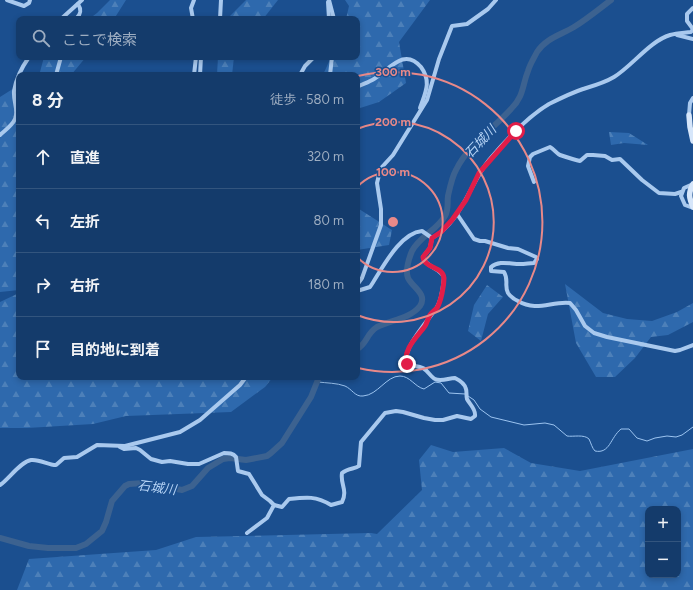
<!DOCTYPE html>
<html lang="ja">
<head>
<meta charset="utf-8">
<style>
  body { margin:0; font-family:Figtree,"Noto Sans JP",sans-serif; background:#214673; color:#f1f3f6 }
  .controls { position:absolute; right:12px; bottom:12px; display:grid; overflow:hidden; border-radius:8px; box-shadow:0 2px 6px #0003 }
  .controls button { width:36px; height:36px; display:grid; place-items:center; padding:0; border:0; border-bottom:1px solid #33557e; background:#143b6b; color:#f1f3f6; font:20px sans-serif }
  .stop { position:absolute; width:12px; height:12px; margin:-9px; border:3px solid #e11d48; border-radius:50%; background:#fff }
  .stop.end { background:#e11d48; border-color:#fff; box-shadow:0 1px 4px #0008 }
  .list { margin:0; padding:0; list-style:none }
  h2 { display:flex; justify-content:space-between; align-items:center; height:52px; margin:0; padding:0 16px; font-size:17px }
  h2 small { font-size:13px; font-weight:400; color:#9dadc1 }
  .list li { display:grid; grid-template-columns:26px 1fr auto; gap:12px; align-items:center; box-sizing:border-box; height:64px; padding:0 16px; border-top:1px solid #33557e }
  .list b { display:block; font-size:15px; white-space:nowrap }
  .list em { font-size:13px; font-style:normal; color:#9dadc1 }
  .icon { flex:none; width:22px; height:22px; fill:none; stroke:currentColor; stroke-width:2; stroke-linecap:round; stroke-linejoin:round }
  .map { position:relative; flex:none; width:693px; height:590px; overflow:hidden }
  .search { position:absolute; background:#143b6b; box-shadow:0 2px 6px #0003; left:16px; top:16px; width:344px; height:44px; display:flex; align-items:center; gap:10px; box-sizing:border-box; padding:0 14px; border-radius:8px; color:#9dadc1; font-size:15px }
  .panel { position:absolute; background:#143b6b; box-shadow:0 2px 6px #0003; left:16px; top:72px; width:344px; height:308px; border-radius:8px }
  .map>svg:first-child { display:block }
  .forest { fill:url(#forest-firs); fill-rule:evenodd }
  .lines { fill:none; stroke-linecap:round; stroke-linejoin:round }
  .stream { stroke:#9cc4f0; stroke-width:1 }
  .river { stroke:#3c6290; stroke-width:6 }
  .street { stroke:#a9c9ee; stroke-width:4 }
  .secondary { stroke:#d6e6fa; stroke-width:5.5 }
  .route { stroke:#e11d48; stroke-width:5 }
  .ring { fill:none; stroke:#e88989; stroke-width:2 }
  .labels { text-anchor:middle; stroke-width:3; stroke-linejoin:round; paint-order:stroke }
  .water-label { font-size:13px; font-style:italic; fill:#b5d3f5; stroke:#1b4f8f }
  .centre { fill:#e88989; stroke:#1b4f8f; stroke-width:2 }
  .ring-label { font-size:12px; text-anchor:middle; font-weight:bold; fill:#e88989; stroke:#1b4f8f; stroke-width:3; stroke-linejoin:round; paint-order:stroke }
</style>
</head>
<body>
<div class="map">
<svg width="693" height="590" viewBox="0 0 693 590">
  <defs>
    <pattern id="forest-firs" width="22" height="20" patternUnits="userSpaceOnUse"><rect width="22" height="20" fill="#2e69ad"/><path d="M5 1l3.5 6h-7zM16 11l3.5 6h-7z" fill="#4d80b9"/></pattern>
  </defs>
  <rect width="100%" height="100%" fill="#1b4f8f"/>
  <g class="forest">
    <path d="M110 0H126L114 19H89L97 13Z"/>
    <path d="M246 0H278L263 19H227Z"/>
    <path d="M345 0H430L399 42 406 83 379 102 357 109V75H323L331 57H357V19H346L349 6Z"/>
    <path d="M44 57H86L71 75H35L40 72Z"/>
    <path d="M218 57H234L232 75H217Z"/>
    <path d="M19 85V174L16 179 19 189V290L0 292V97Z"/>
    <path d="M609 132 629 133 648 145 624 143 611 145Z"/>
    <path d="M357 205 359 209 392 230 389 245 357 250Z"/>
    <path d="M565 284 603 313 627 319 652 321 677 312 693 303V322L668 335 651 337 635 358 615 377H596L576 343Z"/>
    <path d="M487 285 503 297 488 314 481 341 468 331 474 305Z"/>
    <path d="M19 293V377H273L265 387 231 412 126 416 93 424 27 428H0V302Z"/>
    <path d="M431 445 453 452 504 448 531 463 580 471 693 449V590H17L29 559 156 550 196 537 371 533 377 534 422 490 419 460ZM648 509H678V575H648Z"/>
  </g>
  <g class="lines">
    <g class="stream">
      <path d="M318 382C326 383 337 383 345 386 352 389 355 397 363 396 378 395 386 376 400 376 410 376 415 387 424 389L435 382 441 383 449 393 465 394"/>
      <path d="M468 396 474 400 480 409 491 417 524 425 545 423 554 425 567 436C573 437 584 434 589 439 591 443 592 448 595 451 610 454 610 438 621 429H629L637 438 647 441 655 438 667 436 676 437 682 435 693 427"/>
    </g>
    <g class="river">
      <path d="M357 349C367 344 366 334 377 327 390 320 410 319 420 306 428 294 412 287 408 278 405 271 409 258 412 251 420 236 437 230 445 216 449 209 447 203 448 196 450 187 452 177 456 170 469 144 492 130 511 109 524 96 522 86 528 71 530 64 534 58 537 52 546 38 561 35 574 27 587 19 599 9 611 0"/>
      <path d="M0 538 29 546 48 548H76L86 544 102 531 106 522 112 501 125 486 129 484 144 483 182 490 192 486 208 468 223 459 230 458 246 460 267 456 271 453 282 443 311 397 319 377"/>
    </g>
    <g class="street">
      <path d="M7 0 24 6 29 3 30 0"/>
      <path d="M329 0 334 19"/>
      <path d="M328 2 329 19"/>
      <path d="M61 19 82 0"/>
      <path d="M76 19C81 14 82 10 78 4"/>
      <path d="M193 19 191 8 194 0"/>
      <path d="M220 19 221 0"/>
      <path d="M677 35 693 39"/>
      <path d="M56 75 61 57"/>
      <path d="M194 75 196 57"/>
      <path d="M200 75 201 57"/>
      <path d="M300 75 305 66 314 57"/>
      <path d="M330 75 332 57"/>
      <path d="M357 87C363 84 369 82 374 79 390 69 404 47 421 67 432 82 425 93 420 108"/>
      <path d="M689 115 690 103 693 98"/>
      <path d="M0 135C5 130 12 126 15 119 19 111 13 101 14 91 16 79 22 67 29 57"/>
      <path d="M534 182 528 166 530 157 533 154 550 147C554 149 557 154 560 155 566 157 575 160 580 161L587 155H593L605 156 612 160 620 159 642 180 659 193 675 194 681 192"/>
      <path d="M693 184 684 188 681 196 685 205 693 208"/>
      <path d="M457 214 474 239 480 241H485L508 248 518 249 536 257 537 259 534 263C530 263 525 264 520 264 510 264 499 260 491 267V271L504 272C509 280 504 286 508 293 510 296 514 299 518 301 537 312 551 301 570 303L576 310 585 326 594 333 607 337 675 351 680 350 693 345"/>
      <path d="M357 285 362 278 381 225V209L377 183 379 175 382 167 393 155 427 100 439 59 452 26 467 24 488 9 496 0"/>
      <path d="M357 291 370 287 372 284C383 267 400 233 422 231L432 238"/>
      <path d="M120 447 124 449 136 448 140 450 151 459 162 462 170 461 188 464H199L224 453C229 453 233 453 236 457L238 471 249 474 262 495 270 501 274 505 267 518 247 533"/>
      <path d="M0 485C9 479 20 462 31 460 40 459 48 465 56 465L64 458 77 457 97 445 125 446 180 432 200 420 240 385 246 377"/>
      <path d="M274 505 282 507 289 499C307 497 316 496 331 505L342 502C348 490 340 484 342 473 348 468 355 469 359 466L361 442 385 413 396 411 403 412 424 418 435 420H443L457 416 471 419 475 416C476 409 470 405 467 399 466 395 467 392 466 389 465 384 459 380 455 378 449 378 441 382 435 379 431 377 428 371 423 368 418 366 412 366 407 364 401 349 429 320 437 307 442 299 443 286 444 277 439 267 425 267 423 257L430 248 432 238C461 223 470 183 489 160 505 141 527 117 549 104 559 99 571 93 583 89 593 86 604 83 614 77 632 66 650 41 670 35 677 33 683 33 691 32L693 29 687 21V14L693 8"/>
    </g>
    <g class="secondary">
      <path d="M689 115 690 127 693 141"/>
      <path d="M693 184C688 193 689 198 693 207"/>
    </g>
  </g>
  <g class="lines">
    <path class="route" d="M407 364C402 350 418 336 425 326 427 323 428 318 430 315 432 312 435 310 437 308 441 301 444 286 444 278 443 266 425 269 423 257L430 248 432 238 441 232 452 220 466 200 479 173 516 131"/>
  </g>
  <g class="ring">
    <path d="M357 187A50 50 0 1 1 357 257"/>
    <path d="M357 129A100 100 0 1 1 357 315"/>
    <path d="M358 76A150 150 0 1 1 358 368"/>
  </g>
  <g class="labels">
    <g class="water-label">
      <text transform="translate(480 141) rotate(-47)" y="5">石城川</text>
      <text transform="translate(157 487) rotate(7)" y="5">石城川</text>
    </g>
  </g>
  <circle cx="393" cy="222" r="6" class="centre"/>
  <g class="ring-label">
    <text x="393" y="76">300 m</text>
    <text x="393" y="126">200 m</text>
    <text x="393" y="176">100 m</text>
  </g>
</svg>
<div class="controls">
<button>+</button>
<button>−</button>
</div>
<div class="stop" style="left:516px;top:131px"></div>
<div class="stop end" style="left:407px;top:364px"></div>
<div class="search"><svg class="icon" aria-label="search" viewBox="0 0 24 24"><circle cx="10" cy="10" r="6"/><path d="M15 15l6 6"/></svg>ここで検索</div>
<section class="panel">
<h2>8 分<small>徒歩 · 580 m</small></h2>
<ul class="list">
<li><svg class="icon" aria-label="ahead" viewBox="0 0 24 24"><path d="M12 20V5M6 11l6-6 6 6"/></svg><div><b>直進</b></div><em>320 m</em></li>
<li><svg class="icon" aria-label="left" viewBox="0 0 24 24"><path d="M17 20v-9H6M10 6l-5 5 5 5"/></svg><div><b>左折</b></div><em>80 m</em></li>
<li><svg class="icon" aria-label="right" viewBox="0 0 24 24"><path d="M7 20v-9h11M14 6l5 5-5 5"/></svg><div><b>右折</b></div><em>180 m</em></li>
<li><svg class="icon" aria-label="arrive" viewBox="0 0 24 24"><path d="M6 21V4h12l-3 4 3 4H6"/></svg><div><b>目的地に到着</b></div></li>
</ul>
</section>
</div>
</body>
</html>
